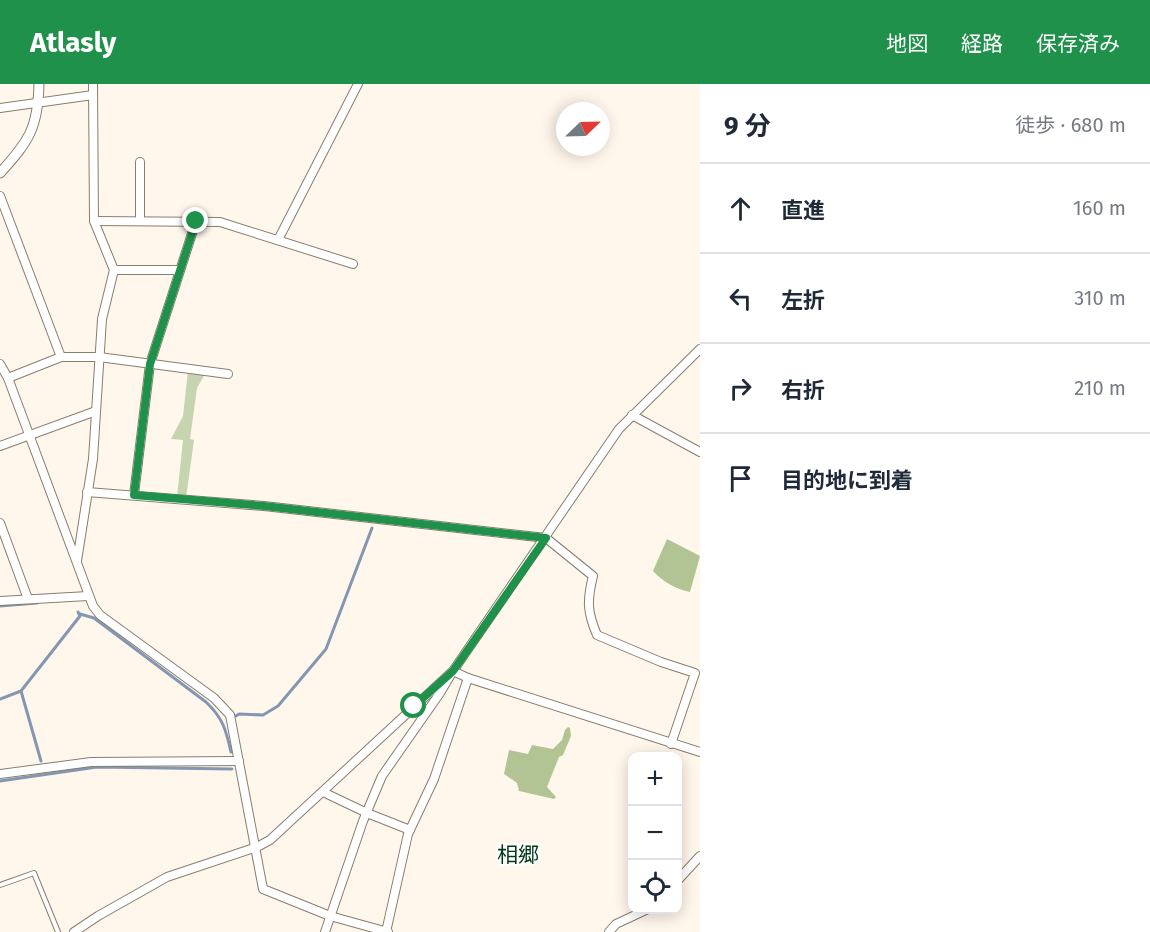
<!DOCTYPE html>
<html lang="ja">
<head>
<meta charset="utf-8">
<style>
  body { margin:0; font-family:"Fira Sans","Noto Sans JP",sans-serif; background:#f6f6f7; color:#1f2937 }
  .controls { position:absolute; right:18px; bottom:18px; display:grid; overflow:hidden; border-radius:12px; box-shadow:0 3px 15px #0003 }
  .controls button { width:54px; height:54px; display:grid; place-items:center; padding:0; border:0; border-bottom:2px solid #e0e1e3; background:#fff; color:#1f2937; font:30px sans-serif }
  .compass { position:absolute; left:556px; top:18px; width:54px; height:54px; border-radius:50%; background:#fff; box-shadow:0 3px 15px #0003; rotate:67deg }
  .stop { position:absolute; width:18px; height:18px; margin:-14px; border:4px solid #1f914b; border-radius:50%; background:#fff }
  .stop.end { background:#1f914b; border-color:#fff; box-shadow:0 2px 6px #0008 }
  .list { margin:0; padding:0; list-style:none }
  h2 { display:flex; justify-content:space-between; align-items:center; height:78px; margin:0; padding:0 24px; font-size:26px }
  h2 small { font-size:20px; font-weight:400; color:#747a83 }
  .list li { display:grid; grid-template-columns:39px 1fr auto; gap:18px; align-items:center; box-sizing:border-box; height:90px; padding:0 24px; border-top:2px solid #e0e1e3 }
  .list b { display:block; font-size:22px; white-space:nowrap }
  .list em { font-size:20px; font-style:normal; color:#747a83 }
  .icon { flex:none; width:33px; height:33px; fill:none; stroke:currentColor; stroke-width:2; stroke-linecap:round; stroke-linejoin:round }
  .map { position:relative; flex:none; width:700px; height:848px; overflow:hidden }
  header { display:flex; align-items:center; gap:36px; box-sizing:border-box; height:84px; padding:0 30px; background:#1f914b; color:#fff }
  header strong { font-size:28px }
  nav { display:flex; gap:33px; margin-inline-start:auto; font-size:21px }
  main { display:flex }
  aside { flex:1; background:#fff }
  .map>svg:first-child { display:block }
  .green { fill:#c6d4af }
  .forest { fill:#b2c494 }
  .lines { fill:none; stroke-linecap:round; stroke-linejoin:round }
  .stream { stroke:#8397b2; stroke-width:3 }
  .service-casing { stroke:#897d6d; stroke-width:6 }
  .minor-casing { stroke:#897d6d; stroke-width:10 }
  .tertiary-casing { stroke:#897d6d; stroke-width:11 }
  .service { stroke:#fff; stroke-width:4 }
  .minor { stroke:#fff; stroke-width:8 }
  .tertiary { stroke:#fff; stroke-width:9 }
  .route { stroke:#1f914b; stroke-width:8 }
  .labels { text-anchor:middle; stroke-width:4.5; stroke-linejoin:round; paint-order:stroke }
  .neighbourhood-label { font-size:21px; fill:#003817; stroke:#fff }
</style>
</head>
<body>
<header>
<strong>Atlasly</strong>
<nav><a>地図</a><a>経路</a><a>保存済み</a></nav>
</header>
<main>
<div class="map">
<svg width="700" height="848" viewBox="0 0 700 848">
  <rect width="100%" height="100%" fill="#fff7ec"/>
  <path class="green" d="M188 287 205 290 197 304 190 355 194 356 186 414 177 413 183 356 171 355 183 332Z"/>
  <g class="forest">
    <path d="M667 455 700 472 690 508C676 505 663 498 653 487Z"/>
    <path d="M568 643 570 644 571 652 563 671 559 673 547 703 556 713 554 715 519 707 517 699 504 690 509 666 528 670 532 661 553 665 562 656 565 646Z"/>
  </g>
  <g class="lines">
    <g class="stream">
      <path d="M0 522 37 519"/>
      <path d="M80 530 94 534 206 618C223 634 226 646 231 668"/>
      <path d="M21 607 41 677"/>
      <path d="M0 615 21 607 80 532 78 528"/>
      <path d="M236 632 239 630 263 631 278 622 326 565 372 444"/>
      <path d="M0 697 97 683 232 685"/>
    </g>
    <g class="service-casing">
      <path id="service" d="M0 801 34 789 58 848"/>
    </g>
    <g class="minor-casing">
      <g id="minor">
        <path d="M0 24 93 11"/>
        <path d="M0 112 61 273"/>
        <path d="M94 137 220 138 353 180"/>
        <path d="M140 137V78"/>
        <path d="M278 156 358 0"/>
        <path d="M114 186H180"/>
        <path d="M0 280 8 294 93 522 100 531 214 614 230 631 263 805 330 832 388 848"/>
        <path d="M8 294 61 273H99L228 290"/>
        <path d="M632 331 700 368"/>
        <path d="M0 362 96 327"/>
        <path d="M87 408 264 422 546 454 593 492C587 516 587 528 597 551L661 578 695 589 671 660"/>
        <path d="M134 411 150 280 196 137"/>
        <path d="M0 439 28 515"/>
        <path d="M77 477 93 375 102 235 114 186 94 137 93 0"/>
        <path d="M0 517 88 512"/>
        <path d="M0 690 91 678 239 677"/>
        <path d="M323 708 367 729 410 746"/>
        <path d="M678 796 700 772"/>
        <path d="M74 848 98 832 167 793 257 763 270 756 453 587 619 345 700 265"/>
        <path d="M325 848 363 737 382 692 440 609 453 587 468 594 700 668"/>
        <path d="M386 848 408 750 434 695 468 594"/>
        <path d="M609 848 616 840 646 826"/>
      </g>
    </g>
    <g class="tertiary-casing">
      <path id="tertiary" d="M0 89C29 57 38 44 39 0"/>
    </g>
    <use href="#service" class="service"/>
    <use href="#minor" class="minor"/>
    <use href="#tertiary" class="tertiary"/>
  </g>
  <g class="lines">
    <path class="route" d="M196 137 150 280 134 411 264 422 546 454 453 587 414 622"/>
  </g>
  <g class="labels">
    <g class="neighbourhood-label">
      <text x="518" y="778">相郷</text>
    </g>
  </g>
</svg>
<div class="controls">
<button>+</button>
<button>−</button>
<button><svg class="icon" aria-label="locate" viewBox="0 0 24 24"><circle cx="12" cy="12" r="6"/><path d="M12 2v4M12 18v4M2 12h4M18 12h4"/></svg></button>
</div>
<svg class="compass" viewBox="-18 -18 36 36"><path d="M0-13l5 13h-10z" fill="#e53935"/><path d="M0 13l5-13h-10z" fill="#747a83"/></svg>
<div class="stop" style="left:414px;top:622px"></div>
<div class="stop end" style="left:196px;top:137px"></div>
</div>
<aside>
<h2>9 分<small>徒歩 · 680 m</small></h2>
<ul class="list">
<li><svg class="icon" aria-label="ahead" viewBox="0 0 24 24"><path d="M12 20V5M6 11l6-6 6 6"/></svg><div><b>直進</b></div><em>160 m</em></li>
<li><svg class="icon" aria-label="left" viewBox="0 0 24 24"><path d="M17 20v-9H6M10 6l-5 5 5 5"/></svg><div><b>左折</b></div><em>310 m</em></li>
<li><svg class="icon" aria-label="right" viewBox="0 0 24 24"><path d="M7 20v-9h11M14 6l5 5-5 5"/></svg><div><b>右折</b></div><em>210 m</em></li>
<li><svg class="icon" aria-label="arrive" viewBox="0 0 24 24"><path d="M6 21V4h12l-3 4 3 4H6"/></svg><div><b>目的地に到着</b></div></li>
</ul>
</aside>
</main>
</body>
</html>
